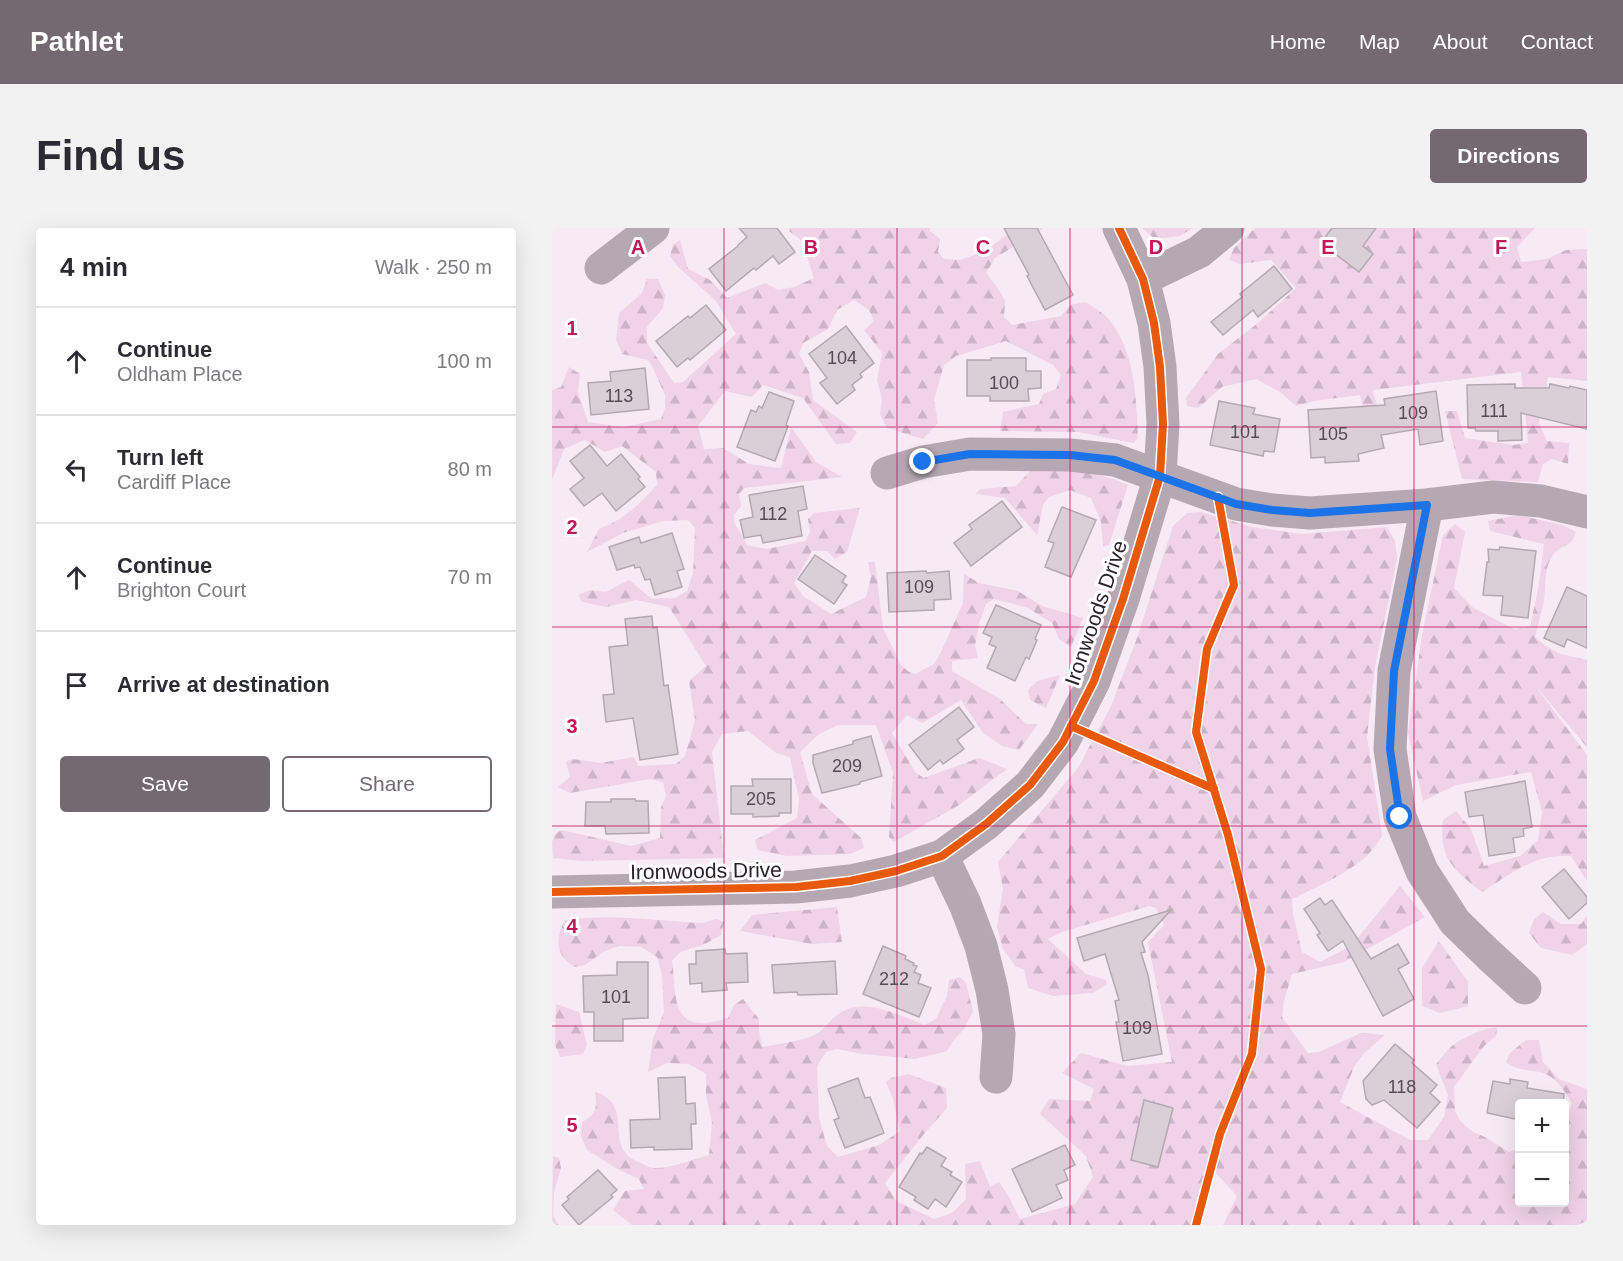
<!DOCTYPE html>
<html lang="en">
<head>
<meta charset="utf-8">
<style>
  body { margin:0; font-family:Arial,sans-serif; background:#f2f2f3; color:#2b2b33 }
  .controls { position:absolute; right:18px; bottom:18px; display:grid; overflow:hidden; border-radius:6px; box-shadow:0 6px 24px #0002 }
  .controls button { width:54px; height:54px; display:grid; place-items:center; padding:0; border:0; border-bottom:2px solid #e1e1e2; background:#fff; color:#2b2b33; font:30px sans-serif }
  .stop { position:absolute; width:18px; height:18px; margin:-14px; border:4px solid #1a73e8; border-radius:50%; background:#fff }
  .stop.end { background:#1a73e8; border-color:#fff; box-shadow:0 2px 6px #0008 }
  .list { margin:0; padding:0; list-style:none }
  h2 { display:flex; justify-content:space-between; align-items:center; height:78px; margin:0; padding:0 24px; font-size:26px }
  h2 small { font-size:20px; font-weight:400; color:#7c7c81 }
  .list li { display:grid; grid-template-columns:39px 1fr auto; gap:18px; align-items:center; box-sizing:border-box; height:108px; padding:0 24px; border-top:2px solid #e1e1e2 }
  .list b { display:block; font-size:22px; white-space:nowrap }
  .list p { margin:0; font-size:20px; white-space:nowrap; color:#7c7c81 }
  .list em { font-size:20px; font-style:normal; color:#7c7c81 }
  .actions { display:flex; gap:12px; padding:18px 24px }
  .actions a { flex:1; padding:14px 0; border:2px solid #746871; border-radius:6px; text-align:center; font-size:21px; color:#746871 }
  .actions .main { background:#746871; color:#fff }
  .icon { flex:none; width:33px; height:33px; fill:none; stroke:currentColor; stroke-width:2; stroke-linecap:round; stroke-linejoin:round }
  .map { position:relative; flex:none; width:1035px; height:997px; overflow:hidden; border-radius:6px }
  header { display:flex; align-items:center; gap:36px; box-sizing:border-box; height:84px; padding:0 30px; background:#746871; color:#fff }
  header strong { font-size:28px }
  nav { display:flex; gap:33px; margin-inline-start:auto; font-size:21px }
  .intro { display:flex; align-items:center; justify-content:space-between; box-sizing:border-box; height:144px; padding:0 36px }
  h1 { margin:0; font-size:42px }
  .button { padding:15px 27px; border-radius:6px; background:#746871; color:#fff; font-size:21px; font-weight:700 }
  main { display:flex; gap:36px; padding:0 36px }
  aside { flex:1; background:#fff; border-radius:6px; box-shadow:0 6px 24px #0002 }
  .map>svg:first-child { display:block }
  .forest { fill:url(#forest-firs) }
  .building { fill:#daced7; stroke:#b4a9b1; stroke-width:1.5 }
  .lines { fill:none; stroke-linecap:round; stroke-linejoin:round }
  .minor { stroke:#b6a8b3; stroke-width:33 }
  .cycleway-casing { stroke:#fff; stroke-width:11 }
  .cycleway { stroke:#e8590c; stroke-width:8 }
  .route { stroke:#1a73e8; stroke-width:8 }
  .grid { fill:none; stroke:#c2185b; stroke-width:1.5; stroke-opacity:0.55 }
  .labels { text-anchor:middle; stroke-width:6; stroke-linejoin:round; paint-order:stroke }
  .number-label { font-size:18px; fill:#584d56 }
  .street-label { font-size:21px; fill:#2d222b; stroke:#fff }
  .grid-label { font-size:20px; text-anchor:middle; font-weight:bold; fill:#c2185b; stroke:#fff; stroke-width:6; stroke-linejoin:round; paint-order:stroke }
</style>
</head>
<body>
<header>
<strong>Pathlet</strong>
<nav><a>Home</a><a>Map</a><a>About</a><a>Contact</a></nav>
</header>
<div class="intro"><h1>Find us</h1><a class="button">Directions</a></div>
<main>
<aside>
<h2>4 min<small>Walk · 250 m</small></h2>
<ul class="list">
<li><svg class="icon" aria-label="ahead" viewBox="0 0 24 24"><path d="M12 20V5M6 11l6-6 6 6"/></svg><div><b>Continue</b><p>Oldham Place</p></div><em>100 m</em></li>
<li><svg class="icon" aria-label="left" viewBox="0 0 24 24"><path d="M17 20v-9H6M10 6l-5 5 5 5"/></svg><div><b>Turn left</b><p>Cardiff Place</p></div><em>80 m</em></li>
<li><svg class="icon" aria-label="ahead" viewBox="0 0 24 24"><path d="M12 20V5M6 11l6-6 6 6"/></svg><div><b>Continue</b><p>Brighton Court</p></div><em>70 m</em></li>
<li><svg class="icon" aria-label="arrive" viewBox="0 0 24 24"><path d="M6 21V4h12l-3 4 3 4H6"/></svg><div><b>Arrive at destination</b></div></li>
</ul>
<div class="actions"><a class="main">Save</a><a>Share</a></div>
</aside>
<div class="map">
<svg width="1035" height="997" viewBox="0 0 1035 997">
  <defs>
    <pattern id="forest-firs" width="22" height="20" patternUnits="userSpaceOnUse" patternTransform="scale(1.5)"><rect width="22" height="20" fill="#f0d2e9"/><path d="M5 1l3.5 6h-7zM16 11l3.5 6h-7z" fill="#ceb4c8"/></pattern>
  </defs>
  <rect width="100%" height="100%" fill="#f7eaf4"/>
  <g class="forest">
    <path d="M237 0H378V3L388 11 386 24 392 31 408 32 433 23 464 0H492L443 30 434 45 447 62 453 73 452 89 460 97 509 88 518 77 534 74C542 80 554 86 559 94 584 128 584 171 586 210L581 215 527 204 448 203 451 184 487 176 491 166 504 161 509 147 501 137 454 113 404 128 392 137 382 172 386 195 371 211 335 200 328 186 330 171 325 152 330 125 312 102 322 93 317 82 302 72 285 82 276 101 251 115 247 126 257 144 261 172 305 204 298 215 284 216 251 170 211 157 200 169 173 163 146 198 152 221 171 220 197 236 229 240 239 199 264 234 290 249 192 260 187 266 189 278 182 287V294L195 317 215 321 253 313 258 305 256 291 262 285 308 280 295 324 283 331 275 323H260L242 355 251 368 279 386 314 369 319 349 316 334H323L331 400 349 437 357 444 363 446 382 436 389 424 411 375 412 346 427 355 466 363 490 378 531 390 519 419 507 411 500 395 476 380 442 371 434 376 427 396 423 418 426 430 400 433V443L448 471 474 496H486L467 522 450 518 431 505 409 472 370 495 355 487 340 505 363 544 372 550 427 530 455 541 407 577 342 614 337 609 341 545 324 497H286L267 506 248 524 260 566 309 610 312 620 298 626 235 628 205 622 203 612 245 590 247 571 238 529 224 525 196 503 170 506 160 524 172 630 30 633 1 630 0 614 3 606 10 602 79 618 108 610 109 579 114 568 111 554 98 551 18 565 6 559 18 549 14 534 20 531 49 535 82 529 86 538 124 536 133 528 143 492 137 453 154 438 117 379 84 372 54 379 30 374 26 367 38 362 54 364 77 352 100 371 123 370 135 363 141 345 143 300 136 292 111 293 71 305 35 324 47 301C71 292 89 275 105 257L104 244 70 218 53 224 33 212 12 221 0 252V162L9 159 17 139 28 146 26 164 36 194 71 199 109 191 113 180V167L101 140 96 132 70 126 64 112 67 85 90 65 95 51H106L113 67 111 80 95 99V115L122 155 131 154 184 106 164 73 126 39 118 28 121 16 128 12 136 41 158 52 175 70 213 55 226 62 242 59 262 50 250 13 237 3Z"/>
    <path d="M590 0H641L628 8 603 11Z"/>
    <path d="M703 0H983L965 19 969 34 995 31 1014 22 1035 21V153L996 149 987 195 995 213 1017 215 1016 236 1000 231 991 236 986 254 910 251 893 183H905L913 210 961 217 976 215 969 144 821 162 830 199 816 200 808 167 762 173 744 178 728 164 704 151 670 159 646 180 635 178 634 170 666 126 706 95 744 60 719 32 688 36 677 32 682 20Z"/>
    <path d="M480 241H527L561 251 576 257 557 317 551 318 549 294 539 270 518 262 497 269 491 277 485 307 453 270 424 266 428 261 464 258Z"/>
    <path d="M649 284 700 299 751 306 835 299 843 313 845 331 823 439 815 509 830 606C828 610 826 615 823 618 808 641 764 659 740 671L741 686 750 724 768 734 799 718 848 658 873 689 792 734 740 746 732 773 730 789 756 825 767 824 809 805 833 807 812 825 802 839 788 874 858 912H876L892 889 896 867 884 836C889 830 894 823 900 818 909 811 935 798 945 800L944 808 933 817 923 830 902 859 903 883 909 894 921 904 933 909 957 924 967 920 968 974H1012L1013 894 1020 875C1014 866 1008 855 999 849 986 840 966 845 954 834L958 825 974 812H987L991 834 1007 851 1035 861V993L1025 997H671L685 968 661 942 644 997H80L61 982 73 963 92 961 87 951 67 942 35 922 29 908 30 894C45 886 45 880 43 864 85 876 48 921 89 935 93 937 98 940 102 940 118 941 141 931 157 927L160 894 154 868V846L137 836 115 835 96 844 101 810 112 785 110 747 105 729 89 719 67 718 51 724 33 737 22 739C3 726 3 711 13 692 58 685 105 693 151 695L164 691 172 694 169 707 151 717 128 724 120 733C124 754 118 794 148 795 157 796 168 792 176 790L182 777 191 771 207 791V803L210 819C222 817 255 812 264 806 272 802 277 793 285 787 311 767 345 787 373 797L384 791 395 768 397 752 408 749 414 755 421 783 412 801 401 813 395 823 363 831 311 826 285 821 274 824 265 838 267 890 275 918 286 929 327 917 348 903 341 871 334 854 339 850 357 846 394 860 395 880 372 906 333 955 344 973 382 991 400 985 414 971 413 936 428 933 438 959 447 954 457 969 468 991 523 976 541 949 534 928 488 886 497 871 538 873 542 861 510 845 529 825 575 838 620 834 596 714 612 697 604 680 597 678 510 704 496 711 534 746 554 752 555 756 541 765 501 768 476 760 472 741 464 739 451 721 445 699 451 661 446 634 526 540 559 478 585 410 621 298 635 285Z"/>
    <path d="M966 287 1010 297 1024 304C1019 322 1007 315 999 330 992 342 994 359 992 372 990 384 986 397 983 409L994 418 1009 426 1035 432V519L981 455 1035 527V653L1019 628C983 625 959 646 930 664 902 643 886 629 891 592L904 583 919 601 932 638 968 628 986 612 990 584 979 544 904 557 871 573 856 505 870 407 891 307 903 296 913 304 902 360 920 379 962 401 978 399 987 356 992 316 938 303 936 293Z"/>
    <path d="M508 447 494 480 478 472 476 462 485 453Z"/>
    <path d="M285 679 290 714 260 716 188 703 200 687Z"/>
    <path d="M991 684 1009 696H1029L1035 688V716L1020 727 989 720 977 705 982 691Z"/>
    <path d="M887 713 916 754V778L888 785 870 778V740Z"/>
    <path d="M4 776 27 784 35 817 31 826 8 829 3 817Z"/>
    <path d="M1 928 7 930 9 940 2 964 1 987 6 997H0Z"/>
  </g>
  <g class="building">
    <path d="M187 0H225L243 24 227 36 221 28 204 42 202 40 174 63 157 41 186 18V17L195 9Z"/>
    <path d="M452 0H485L521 67 493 82 475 48 477 47Z"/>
    <path d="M780 0H824L811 18 821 26 807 44 769 15Z"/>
    <path d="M722 38 740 61 706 89 701 82 671 107 659 94 690 69 688 66Z"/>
    <path d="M154 77 174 102 138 132 136 130 125 139 104 113 136 88 138 90Z"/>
    <path d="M294 98 322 135 308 146 310 149 300 157 303 162 285 176 268 155 275 150 257 126Z"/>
    <path d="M439 130H474V143H489V160L476 161 477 173H438V168H415V132H439Z"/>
    <path d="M93 140 97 181 39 187 36 155 59 153 58 144Z"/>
    <path d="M963 156V160H997L998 156 1017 160 1018 158 1035 162V201L969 185 970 212 946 213V203H924L923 200H916L915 157Z"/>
    <path d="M884 163 891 213 868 217 866 201 829 207 832 220 806 226 807 233 773 235V229L759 230 756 182 833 177 832 171Z"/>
    <path d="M217 164 242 173 234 197 236 198 223 233 185 219 199 182 204 184 207 178 210 180Z"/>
    <path d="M667 173 703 180 701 186 728 191 722 224 712 223 711 228 658 217Z"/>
    <path d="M38 217 55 238 69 226 88 249 86 251 93 259 64 283 50 265 32 278 18 261 32 250 18 233Z"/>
    <path d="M251 258 255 281 246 283 250 308 211 315 209 307 192 310 188 292 201 289 197 267Z"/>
    <path d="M450 273 470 299 419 338 402 315 420 301 417 297Z"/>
    <path d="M510 279 544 292 519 349 493 339 502 315 496 313Z"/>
    <path d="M120 305 132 341 125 343 130 359 103 367 98 351 93 352 88 339 83 340 82 337 65 342 57 319 87 309 89 315Z"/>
    <path d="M948 319 984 323 976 390 949 387 951 368 931 367 935 334H937L936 321 947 322Z"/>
    <path d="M263 327 294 348 290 354 295 357 282 376 246 351Z"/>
    <path d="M374 343 375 345 397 343 399 371 382 372V382L337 384 335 345Z"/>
    <path d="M1015 359 1035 368V420L1015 411 1012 419 992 410Z"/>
    <path d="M444 377 489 397 483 411 485 412 477 431 474 429 463 453 435 440 444 419 437 416 440 409 431 405Z"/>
    <path d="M100 388 101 400 105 399 112 458 116 457 126 526 88 532 81 490 54 494 51 467 62 466 57 419 76 417 73 391Z"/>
    <path d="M407 479 422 499 405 512 412 521 391 536 388 532 376 542 357 517Z"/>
    <path d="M319 508 330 548 308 554V556L270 565 261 535V527L301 516V513Z"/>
    <path d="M200 551H239V585H227V588L201 589V586H179V558H201Z"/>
    <path d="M973 553 980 599 971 601 972 608 961 610 963 624 937 628 931 587 917 589 913 564Z"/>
    <path d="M59 571H83L84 573H96L97 605 54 606 53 598H33L34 574H59Z"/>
    <path d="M1012 641 1035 669V675L1017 691 990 659Z"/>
    <path d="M768 670 773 677 780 672 819 731 846 716 857 735 846 741 862 771 831 788 791 713 776 723 765 707 768 705 752 681Z"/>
    <path d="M619 682 590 714 593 724 589 725 596 747 610 826 571 833 564 794H567L563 773 567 772 553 726 532 733 525 710Z"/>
    <path d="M331 718 354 728 353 731 362 735 361 737 365 738 362 744 369 747 366 755 379 760 367 789 311 766Z"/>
    <path d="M173 721 174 726 195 725 196 754 174 755 175 762 150 764V755L138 756 137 736H144V723Z"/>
    <path d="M283 733 285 766 246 767 245 764 222 765 220 737Z"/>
    <path d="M65 734H96V790L71 791V813H42V784H32L31 748 65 747Z"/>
    <path d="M843 816 862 832 860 835 885 857 878 865 888 874 865 900 832 872 820 877 814 871 811 853Z"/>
    <path d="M133 849 134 876 143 875 144 896H139L140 921 102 922V919L79 920 78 892 108 891 106 850Z"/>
    <path d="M306 850 313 870 318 869 332 905 293 920 282 892 287 890 276 861Z"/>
    <path d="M958 851 976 854 975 860 1012 866 1011 876H968V892L935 885 941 853 958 856Z"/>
    <path d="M592 872 621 880 606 939 579 932Z"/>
    <path d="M513 917 523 937 512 942 516 952 504 957 510 970 480 984 460 941Z"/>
    <path d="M375 919 394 930 389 938 400 944 398 947 410 954 394 979 383 971 376 981 362 972 364 969 347 959 368 925 370 926Z"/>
    <path d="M46 942 65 962 59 967 61 969 27 997 10 977 17 971 15 969Z"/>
  </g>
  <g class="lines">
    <g class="minor">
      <path d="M49 40 101 0"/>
      <path d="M591 51 647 24 676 0"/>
      <path d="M335 245 371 234 418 226 518 227 563 232 684 276 720 282 758 285 875 277 941 269 989 273 1035 284"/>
      <path d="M875 277 842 443 838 521 848 589 870 643 903 694 937 727 973 760"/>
      <path d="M390 628 413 676 429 718 440 762 447 806 444 849"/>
      <path d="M0 664 244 659 298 653 344 643 390 628 434 596 478 557 511 514 542 453 571 371 608 248 611 196 608 139 602 95 591 51 567 0"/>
    </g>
    <g class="cycleway-casing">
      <g id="cycleway">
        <path d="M519 498 662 561"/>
        <path d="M0 664 244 659 298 653 344 643 390 628 434 596 478 557 511 514 542 453 571 371 608 248 611 196 608 139 602 95 591 51 567 0"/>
        <path d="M644 997 668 906 700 826 709 741 676 607 644 504 655 421 682 357 666 269"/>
      </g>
    </g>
    <use href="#cycleway" class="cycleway"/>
  </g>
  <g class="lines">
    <path class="route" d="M371 234 418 226 518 227 563 232 684 276 720 282 758 285 875 277 842 443 838 521 848 589"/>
  </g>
  <path class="grid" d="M172 0V997M345 0V997M518 0V997M690 0V997M862 0V997M0 199H1035M0 399H1035M0 598H1035M0 798H1035"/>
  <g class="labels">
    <g class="number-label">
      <text x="290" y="136">104</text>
      <text x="452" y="161">100</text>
      <text x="67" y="174">113</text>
      <text x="942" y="189">111</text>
      <text x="861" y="191">109</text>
      <text x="693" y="210">101</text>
      <text x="781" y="212">105</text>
      <text x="221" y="292">112</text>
      <text x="367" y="365">109</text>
      <text x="295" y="544">209</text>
      <text x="209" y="577">205</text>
      <text x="342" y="757">212</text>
      <text x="64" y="775">101</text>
      <text x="585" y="806">109</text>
      <text x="850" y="865">118</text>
    </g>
    <g class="street-label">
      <text transform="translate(544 385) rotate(-71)" y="7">Ironwoods Drive</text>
      <text transform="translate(154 643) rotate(-1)" y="7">Ironwoods Drive</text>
    </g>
  </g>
  <g class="grid-label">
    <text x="86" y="26">A</text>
    <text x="259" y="26">B</text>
    <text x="431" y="26">C</text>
    <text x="604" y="26">D</text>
    <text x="776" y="26">E</text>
    <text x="949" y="26">F</text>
    <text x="20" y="107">1</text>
    <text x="20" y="306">2</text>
    <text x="20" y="505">3</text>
    <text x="20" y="705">4</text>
    <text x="20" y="904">5</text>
  </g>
</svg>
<div class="controls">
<button>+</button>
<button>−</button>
</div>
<div class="stop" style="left:848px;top:589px"></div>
<div class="stop end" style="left:371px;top:234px"></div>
</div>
</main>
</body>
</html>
